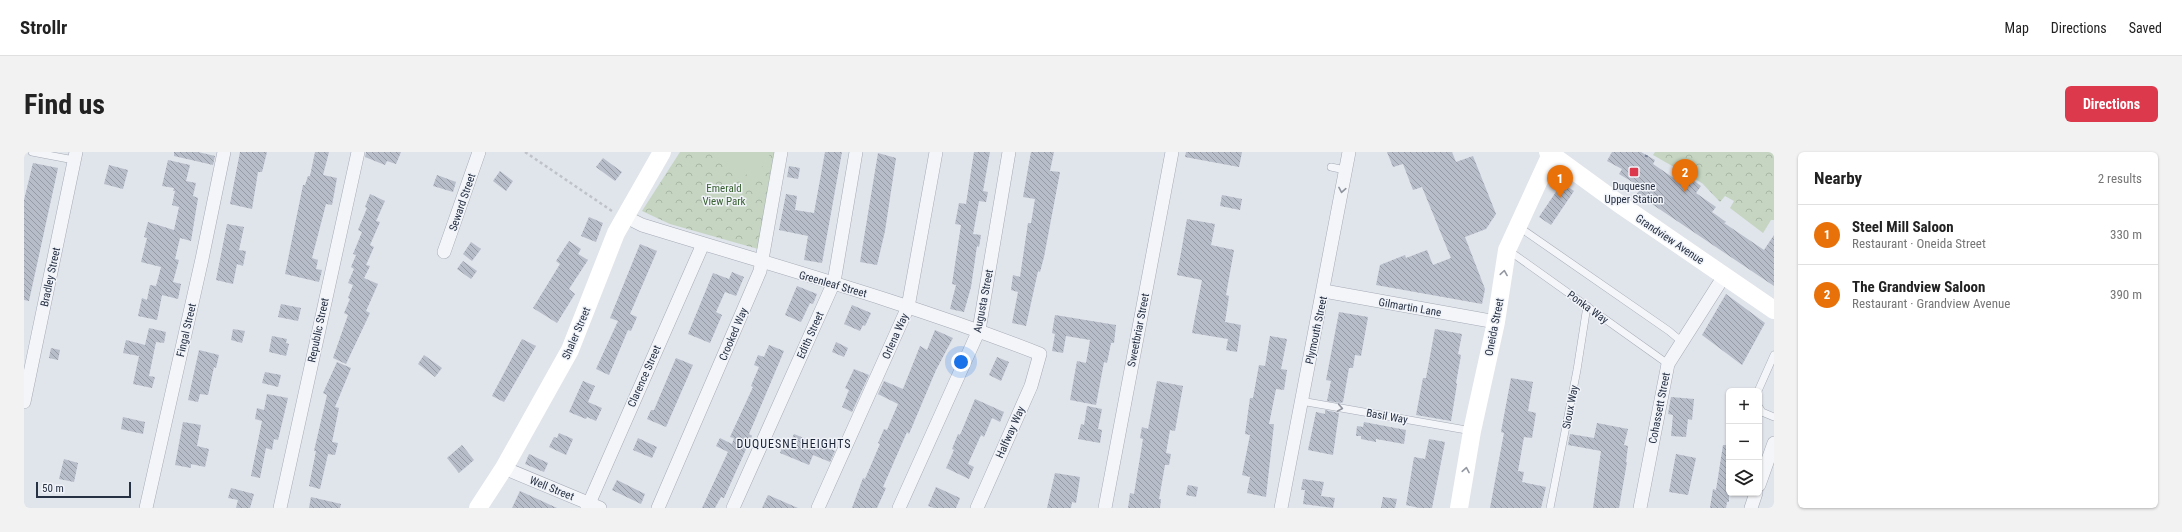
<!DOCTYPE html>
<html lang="en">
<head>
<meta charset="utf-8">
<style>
  body { margin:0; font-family:"Roboto Condensed",sans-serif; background:#f2f2f2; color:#222 }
  .controls { position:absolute; right:12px; bottom:12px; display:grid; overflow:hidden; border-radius:6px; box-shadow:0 1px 3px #0004 }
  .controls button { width:36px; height:36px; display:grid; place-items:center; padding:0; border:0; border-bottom:1px solid #e0e0e0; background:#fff; color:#222; font:20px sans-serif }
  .scale { position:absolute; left:12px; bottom:10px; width:95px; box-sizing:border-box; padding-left:4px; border:2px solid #273144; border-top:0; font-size:11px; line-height:14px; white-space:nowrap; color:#273144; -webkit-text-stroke:3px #f0f3f8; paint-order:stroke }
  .you { position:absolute; left:937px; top:210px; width:14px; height:14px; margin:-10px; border:3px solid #fff; border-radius:50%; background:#1a73e8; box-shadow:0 0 0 6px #1a73e833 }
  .badge { display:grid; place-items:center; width:26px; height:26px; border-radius:50%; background:#dc394c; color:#fff; font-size:13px; font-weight:700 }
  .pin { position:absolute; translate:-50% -33px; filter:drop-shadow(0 1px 2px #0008) }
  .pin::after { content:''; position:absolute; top:21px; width:14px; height:12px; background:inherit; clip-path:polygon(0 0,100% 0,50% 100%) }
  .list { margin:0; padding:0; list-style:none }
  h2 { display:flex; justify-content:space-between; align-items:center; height:52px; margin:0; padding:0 16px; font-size:17px }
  h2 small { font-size:13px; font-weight:400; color:#767676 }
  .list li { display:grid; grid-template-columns:26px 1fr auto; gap:12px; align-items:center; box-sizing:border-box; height:60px; padding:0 16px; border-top:1px solid #e0e0e0 }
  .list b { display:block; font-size:15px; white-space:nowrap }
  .list p { margin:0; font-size:13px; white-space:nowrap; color:#767676 }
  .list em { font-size:13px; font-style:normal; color:#767676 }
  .icon { flex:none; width:22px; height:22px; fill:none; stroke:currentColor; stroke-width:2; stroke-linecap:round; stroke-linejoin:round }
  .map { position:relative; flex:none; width:1750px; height:356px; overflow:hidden; border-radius:6px }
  header { display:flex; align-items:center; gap:24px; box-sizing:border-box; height:56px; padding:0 20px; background:#fff; border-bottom:1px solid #e0e0e0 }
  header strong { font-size:19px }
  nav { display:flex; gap:22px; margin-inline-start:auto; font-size:14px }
  .intro { display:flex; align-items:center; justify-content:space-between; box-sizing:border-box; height:96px; padding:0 24px }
  h1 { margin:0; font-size:28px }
  .button { padding:10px 18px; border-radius:6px; background:#dc394c; color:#fff; font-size:14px; font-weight:700 }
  main { display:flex; gap:24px; padding:0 24px }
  aside { flex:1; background:#fff; border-radius:6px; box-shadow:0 1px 3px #0004 }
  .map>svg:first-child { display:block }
  .forest { fill:url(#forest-crowns) }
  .pitch { fill:#c5d5c1 }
  .building { fill:url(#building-back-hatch) }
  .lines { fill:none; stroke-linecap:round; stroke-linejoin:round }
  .lane-casing { stroke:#a5abb6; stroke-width:8 }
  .street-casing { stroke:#a5abb6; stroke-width:14 }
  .path { stroke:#bfc2c9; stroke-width:2.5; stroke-dasharray:3 3; stroke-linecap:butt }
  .lane { stroke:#f4f5f8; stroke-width:7 }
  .street { stroke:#f4f5f8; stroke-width:13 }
  .secondary { stroke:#fff; stroke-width:18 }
  .rail { stroke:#788296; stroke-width:3; stroke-dasharray:2 4; stroke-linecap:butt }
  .oneway { stroke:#8e939e }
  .oneway2 { stroke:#9398a2 }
  .poi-dot { fill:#dc394c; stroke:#f0f3f8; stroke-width:1.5 }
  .labels { text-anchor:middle; stroke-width:3; stroke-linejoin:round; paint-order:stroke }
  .poi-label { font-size:11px; fill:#273144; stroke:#f0f3f8 }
  .park-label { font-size:11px; fill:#3a6133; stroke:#f0f3f8 }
  .street-label { font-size:11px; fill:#273144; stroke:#f0f3f8 }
  .neighbourhood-label { font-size:12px; letter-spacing:1px; fill:#192235; stroke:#f0f3f8 }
</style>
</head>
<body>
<header>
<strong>Strollr</strong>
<nav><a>Map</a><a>Directions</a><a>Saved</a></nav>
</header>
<div class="intro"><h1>Find us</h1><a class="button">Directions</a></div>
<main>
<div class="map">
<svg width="1750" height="356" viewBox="0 0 1750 356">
  <defs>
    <pattern id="forest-crowns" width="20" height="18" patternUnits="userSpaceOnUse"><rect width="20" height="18" fill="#c5d5c1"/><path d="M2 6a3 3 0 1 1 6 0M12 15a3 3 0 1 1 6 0" fill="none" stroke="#a9b7a7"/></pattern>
    <pattern id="building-back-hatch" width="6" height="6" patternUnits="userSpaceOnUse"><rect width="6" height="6" fill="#b7bdc9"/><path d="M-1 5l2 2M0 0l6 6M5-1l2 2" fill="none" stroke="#959aa5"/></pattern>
  </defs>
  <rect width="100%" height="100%" fill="#e0e4eb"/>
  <g class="forest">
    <path d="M656 0H752L734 97 646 72 618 59Z"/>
    <path d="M1631 0H1750V68H1747L1739 81 1706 56 1710 49 1701 44 1696 50 1678 31 1629 3Z"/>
  </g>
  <path class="pitch" d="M693 0H743L746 2 730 27 691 4Z"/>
  <g class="building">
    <path d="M150 0H174L191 4 189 13 150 4Z"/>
    <path d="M216 0H243L238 20H234L228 57 206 52Z"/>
    <path d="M291 0H305L299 23 313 26 308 53 302 52 288 106 294 108 292 117 298 118 295 130 261 122 279 33H281L284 24H286Z"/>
    <path d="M342 0H377L372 12 363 9 361 13 341 5Z"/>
    <path d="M801 0H818L798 111 780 108 784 84 755 78 762 42 773 44 771 58 790 61Z"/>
    <path d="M950 0H966L959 39 964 40 962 50 955 49 949 82 957 83 955 95 953 94 947 135 940 160 926 157 932 133 928 132 937 73 931 72 935 51 942 52Z"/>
    <path d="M1007 0H1030L1026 19 1036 20 1020 105 1016 120 1014 119 1002 174 988 171 994 140 987 138 989 123 996 125 1004 71H1007L1011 47 999 45Z"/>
    <path d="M1162 0H1218L1215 15 1161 5Z"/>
    <path d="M1363 0H1428L1432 10 1449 4 1472 62 1462 77 1441 85 1461 137 1458 152 1352 133 1356 113 1381 103 1382 106 1403 98 1409 113 1427 106 1398 35 1389 38 1379 12 1369 15Z"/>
    <path d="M1588 0H1617L1631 8 1629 12 1657 31 1662 23 1677 34 1672 41 1692 55 1688 60 1702 70 1700 71 1740 98 1750 83V134L1613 42 1617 35 1595 22 1598 17 1583 9Z"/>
    <path d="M854 1 872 6 861 79 853 113 836 110Z"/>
    <path d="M579 6 598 20 591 29 572 15Z"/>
    <path d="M144 8 166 13 162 29 172 31 169 44 174 46 167 89 156 86 151 107 155 108 149 130 157 132 154 147 138 143 133 168 114 164 118 146 123 148 126 133 132 134 137 115 117 110 123 86 120 85 124 70 150 78 155 55 148 53 151 39H149L150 36 138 34Z"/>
    <path d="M9 11 34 16 5 149 0 148V48Z"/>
    <path d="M85 13 104 18 99 37 80 32Z"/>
    <path d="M765 14 776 16 774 27 763 25Z"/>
    <path d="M476 19 489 29 482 39 469 29Z"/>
    <path d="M413 23 432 30 429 40 409 34Z"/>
    <path d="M1538 31 1550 39 1527 73 1515 65Z"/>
    <path d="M346 42 361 49 352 69 356 70 346 93 350 95 342 113 346 114 340 126 354 132 342 159 346 161 322 212 309 206 324 163 320 161 326 147 324 146 329 133 324 131 330 117 327 115 332 103 329 102 338 80 334 78 343 56 341 55Z"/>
    <path d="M1198 43 1218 47 1216 58 1196 54Z"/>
    <path d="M565 65 579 71 572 90 557 84Z"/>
    <path d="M1163 67 1191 72 1187 93 1210 98 1202 143 1205 144 1201 170 1217 173 1213 200 1202 198 1204 187 1168 181 1178 128 1153 123Z"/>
    <path d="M203 72 220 75 215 98 222 99 219 114 213 112 209 132 192 128Z"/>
    <path d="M545 89 557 97 554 102 564 108 545 137 551 142 533 171 509 156 536 112 532 109Z"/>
    <path d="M447 90 457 97 448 109 439 102Z"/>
    <path d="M616 92 633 99 606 162 613 165 607 179 604 178 585 223 572 217 594 169 586 166Z"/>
    <path d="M439 109 453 119 447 127 433 117Z"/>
    <path d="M708 120 720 125 712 144 701 140 692 160 698 163 686 191 664 182 689 121 705 127Z"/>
    <path d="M773 134 793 142 789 152 786 151 777 170 761 163Z"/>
    <path d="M1702 142 1741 171 1718 213 1678 183Z"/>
    <path d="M257 152 277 156 274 169 254 165Z"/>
    <path d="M828 153 847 161 841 174 839 173 836 179 820 172Z"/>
    <path d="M1315 160 1344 165 1337 204 1331 203 1329 216H1325L1319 250 1317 251 1303 249 1307 229 1302 228Z"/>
    <path d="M1031 163 1092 173 1090 191H1087L1083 211 1080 210 1072 253 1046 248 1053 209 1062 211 1066 188 1042 184 1039 201 1028 199 1031 182 1028 181Z"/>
    <path d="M125 176 142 180 140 191 132 190 125 224 131 225 128 236 109 232 115 204 99 201 102 188 121 193Z"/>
    <path d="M209 177 221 179 218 191 207 188Z"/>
    <path d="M1411 177 1438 182 1434 202 1437 203 1432 231 1433 232 1427 269 1392 263 1399 226H1402Z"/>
    <path d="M911 178 929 186 912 218 885 282 883 280 859 335 862 336 853 356H828L839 326 841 327 856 292 854 291 860 277 863 278 874 252 854 242 860 229 879 237 896 194 903 198Z"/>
    <path d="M248 184 263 187 262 191 265 192 262 204 245 200Z"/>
    <path d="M1246 184 1263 187 1257 217 1263 218 1260 238 1252 237 1245 272H1250L1242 345 1223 341 1226 325 1218 323 1226 283 1221 282 1226 246H1229L1235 213 1241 214Z"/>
    <path d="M498 187 512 194 480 250 468 244Z"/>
    <path d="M812 190 824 196 820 205 808 200Z"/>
    <path d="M745 193 760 199 725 282 728 284 700 346 697 345 691 356H678L704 300 692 294 696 286 708 292 710 286 706 285 729 235 727 234 735 215 730 213 734 203 740 205Z"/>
    <path d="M27 196 36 198 34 208 25 206Z"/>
    <path d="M175 198 195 203 192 216 190 215 184 243 176 242 174 250 164 248Z"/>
    <path d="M400 203 418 216 411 225 394 212Z"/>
    <path d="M973 205 985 210 977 229 965 223Z"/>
    <path d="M652 206 669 213 642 275 623 267 627 258H630Z"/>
    <path d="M313 210 327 216 311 255 315 256 308 290 314 291 311 303 304 302 296 337 285 334 292 299H290L303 243 299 241Z"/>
    <path d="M830 217 845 223 828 260 818 255 825 238 821 236Z"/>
    <path d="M241 220 257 223 254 235 238 231Z"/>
    <path d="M1487 226 1509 230 1504 259 1512 261 1508 286 1500 285 1494 319 1500 320 1498 330 1522 335 1517 356H1466L1480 281 1477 280Z"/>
    <path d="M559 229 571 234 564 250 578 256 572 269 563 265 562 267 545 260Z"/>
    <path d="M1133 229 1159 234 1151 279 1146 278 1142 301 1147 302 1145 313H1141L1135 347H1137L1136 356H1104L1106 341 1110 342 1119 287 1116 286 1118 275 1124 277Z"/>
    <path d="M243 242 264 246 254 288 250 287 248 298 242 296 236 326 227 324 238 269 231 267 233 256 240 258Z"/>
    <path d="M1647 245 1670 247 1668 268 1664 267 1662 285 1647 284 1649 263 1644 262Z"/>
    <path d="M951 247 980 260 976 270 968 266 960 285 957 283 944 312 950 315 945 327 922 316 930 298 928 297 934 282 936 283Z"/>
    <path d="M1063 254 1078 257 1074 277 1078 278 1076 291 1054 287 1057 272 1060 273Z"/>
    <path d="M1301 258 1315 261 1309 303 1284 298 1292 260 1301 262Z"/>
    <path d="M99 265 121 270 119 282 97 277Z"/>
    <path d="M159 270 177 273 173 294 185 297 181 315 167 312V316L151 313Z"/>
    <path d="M1340 270 1382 278 1380 292 1352 287V290L1337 287V284H1332L1333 274 1339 275Z"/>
    <path d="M1573 271 1604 277 1600 293 1604 294 1602 310H1603L1595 356H1569L1577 299 1544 293 1546 282 1570 286Z"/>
    <path d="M535 281 549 287 542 303 525 295 530 285 533 286Z"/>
    <path d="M770 282 811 299 806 310 789 303 785 313 756 301 760 291 765 293Z"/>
    <path d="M614 286 633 295 628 306 609 298Z"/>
    <path d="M1405 287 1421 290 1408 356H1395L1382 353 1390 305 1401 307Z"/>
    <path d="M438 293 450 308 435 321 423 306Z"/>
    <path d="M1699 293H1705V350H1703L1702 356H1686L1689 337 1692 338Z"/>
    <path d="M505 302 524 311 520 320 501 312Z"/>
    <path d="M1652 302 1672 306 1664 343 1645 340Z"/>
    <path d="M40 307 54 311 50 330 35 327Z"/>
    <path d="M1031 321 1056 325 1052 351 1048 350 1047 356H1023Z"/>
    <path d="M1279 327 1300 330 1297 344 1311 346 1309 356 1279 352 1281 338H1277Z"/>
    <path d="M593 328 621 342 617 352 588 338Z"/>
    <path d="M1164 333 1174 335 1172 345 1162 343Z"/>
    <path d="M912 335 936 346 932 356H910L904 354Z"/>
    <path d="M207 336 230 342 226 356H212L214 348 204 346Z"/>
    <path d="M496 339 533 356H488Z"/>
    <path d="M744 343 774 356H738Z"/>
    <path d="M287 345 317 352 316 356H285Z"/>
    <path d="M1359 345 1373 347 1371 356H1357Z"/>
  </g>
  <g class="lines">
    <g class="lane-casing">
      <g id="lane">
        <path d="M8 0 50 8"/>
        <path d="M1307 15 1321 18"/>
        <path d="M1495 75 1645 179 1658 190"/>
        <path d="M1484 98 1644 212"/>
        <path d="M1734 239 1750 203"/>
        <path d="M1277 249 1448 279"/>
        <path d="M1735 255 1738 260 1750 265"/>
        <path d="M1526 356 1553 218 1563 154"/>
      </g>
    </g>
    <g class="street-casing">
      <g id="street">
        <path d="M600 64 618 73C751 114 886 151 1016 202L1007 234 953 356"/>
        <path d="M420 100 455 0"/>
        <path d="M1300 139 1472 170"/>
        <path d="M0 250 52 0"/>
        <path d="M480 316 576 356"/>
        <path d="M1735 333 1750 291"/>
        <path d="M122 356 178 107 200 0"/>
        <path d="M256 356 334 0"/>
        <path d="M563 356 679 92"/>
        <path d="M634 356 736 119 757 0"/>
        <path d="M709 356 810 130 832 0"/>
        <path d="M794 356 884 155 912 0"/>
        <path d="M875 356 955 178 985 0"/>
        <path d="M1081 356 1148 0"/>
        <path d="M1257 356 1325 0"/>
        <path d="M1616 356 1644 212 1700 124"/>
        <path d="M1727 356 1732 341"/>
      </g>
    </g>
    <path class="path" d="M501 0 588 59"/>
    <use href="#lane" class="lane"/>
    <use href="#street" class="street"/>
    <g class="secondary">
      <path d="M1524 0 1594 51 1750 158"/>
      <path d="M454 356 480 316 546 198 592 81 638 0"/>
      <path d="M1435 356 1448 279 1472 170 1483 98 1527 2"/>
    </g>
    <path class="rail" d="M1622 5 1624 0"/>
  </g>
  <defs><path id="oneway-chevron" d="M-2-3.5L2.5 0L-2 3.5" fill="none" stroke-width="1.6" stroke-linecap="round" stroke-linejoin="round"/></defs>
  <g class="oneway">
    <use href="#oneway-chevron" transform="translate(1318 38) rotate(100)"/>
    <use href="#oneway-chevron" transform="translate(1316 256) rotate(10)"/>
  </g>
  <g class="oneway2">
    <use href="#oneway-chevron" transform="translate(1480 121) rotate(-81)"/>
    <use href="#oneway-chevron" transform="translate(1442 318) rotate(-80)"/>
  </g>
  <rect class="poi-dot" x="1605" y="15" width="10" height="10" rx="2"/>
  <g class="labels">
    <g class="poi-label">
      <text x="1610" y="38">Duquesne<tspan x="1610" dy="13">Upper Station</tspan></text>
    </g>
    <g class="park-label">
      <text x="700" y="40">Emerald<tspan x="700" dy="13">View Park</tspan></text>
    </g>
    <g class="street-label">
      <text transform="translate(438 50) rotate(-71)" y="4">Seward Street</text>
      <text transform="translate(1646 87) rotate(34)" y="4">Grandview Avenue</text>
      <text transform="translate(26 125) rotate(-78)" y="4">Bradley Street</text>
      <text transform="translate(809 132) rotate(16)" y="4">Greenleaf Street</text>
      <text transform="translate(959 149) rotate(-79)" y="4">Augusta Street</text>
      <text transform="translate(1386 155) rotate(10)" y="4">Gilmartin Lane</text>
      <text transform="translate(1564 155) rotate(36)" y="4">Ponka Way</text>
      <text transform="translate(1470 175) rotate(-79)" y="4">Oneida Street</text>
      <text transform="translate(162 178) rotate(-77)" y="4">Fingal Street</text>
      <text transform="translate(294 178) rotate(-78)" y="4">Republic Street</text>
      <text transform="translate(1114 178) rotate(-79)" y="4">Sweetbriar Street</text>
      <text transform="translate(1292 178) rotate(-78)" y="4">Plymouth Street</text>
      <text transform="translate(552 181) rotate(-67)" y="4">Shaler Street</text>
      <text transform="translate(709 182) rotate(-67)" y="4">Crooked Way</text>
      <text transform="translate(786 183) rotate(-66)" y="4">Edith Street</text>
      <text transform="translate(871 184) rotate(-66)" y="4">Orlena Way</text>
      <text transform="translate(620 224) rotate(-66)" y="4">Clarence Street</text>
      <text transform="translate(1546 255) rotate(-79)" y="4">Sioux Way</text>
      <text transform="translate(1635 256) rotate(-79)" y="4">Cohassett Street</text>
      <text transform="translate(1363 264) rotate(10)" y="4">Basil Way</text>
      <text transform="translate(986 280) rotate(-66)" y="4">Halfway Way</text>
      <text transform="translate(528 336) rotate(22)" y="4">Well Street</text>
    </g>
    <g class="neighbourhood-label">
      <text x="770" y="296">DUQUESNE HEIGHTS</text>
    </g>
  </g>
</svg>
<div class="controls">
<button>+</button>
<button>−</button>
<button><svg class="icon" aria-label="layers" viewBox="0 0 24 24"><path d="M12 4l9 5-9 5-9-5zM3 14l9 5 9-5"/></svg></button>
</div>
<div class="scale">50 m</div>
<div class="you"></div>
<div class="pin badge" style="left:1536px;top:46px;background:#e8710a">1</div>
<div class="pin badge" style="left:1661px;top:40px;background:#e8710a">2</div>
</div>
<aside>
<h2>Nearby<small>2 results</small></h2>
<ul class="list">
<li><span class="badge" style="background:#e8710a">1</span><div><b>Steel Mill Saloon</b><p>Restaurant · Oneida Street</p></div><em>330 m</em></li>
<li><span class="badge" style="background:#e8710a">2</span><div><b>The Grandview Saloon</b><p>Restaurant · Grandview Avenue</p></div><em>390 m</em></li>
</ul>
</aside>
</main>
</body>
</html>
